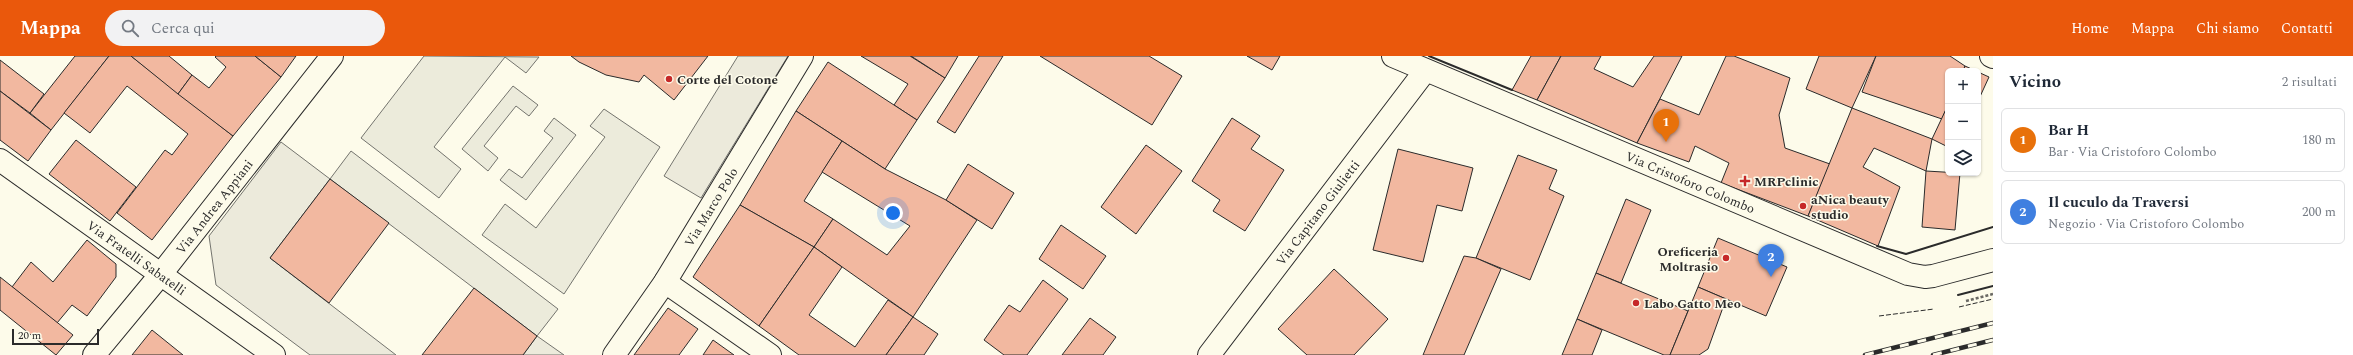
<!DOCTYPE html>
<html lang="it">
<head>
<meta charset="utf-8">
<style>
  body { margin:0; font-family:Spectral,serif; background:#f2f2f3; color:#1f2937 }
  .controls { position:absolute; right:12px; top:12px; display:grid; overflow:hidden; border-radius:6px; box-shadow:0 1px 3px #0004 }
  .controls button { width:36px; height:36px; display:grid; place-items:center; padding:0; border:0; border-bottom:1px solid #e0e1e3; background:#fff; color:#1f2937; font:20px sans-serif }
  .scale { position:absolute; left:12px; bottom:10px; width:87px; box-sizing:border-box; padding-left:4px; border:2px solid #2b2b2b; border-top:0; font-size:11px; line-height:14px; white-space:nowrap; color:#2b2b2b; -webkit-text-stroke:3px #fdfbea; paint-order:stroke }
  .you { position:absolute; left:893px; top:157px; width:14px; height:14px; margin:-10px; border:3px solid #fff; border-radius:50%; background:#1a73e8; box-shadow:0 0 0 6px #1a73e833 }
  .badge { display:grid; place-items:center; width:26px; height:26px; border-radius:50%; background:#ea580c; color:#fff; font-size:13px; font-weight:700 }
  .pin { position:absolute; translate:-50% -33px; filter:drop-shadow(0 1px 2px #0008) }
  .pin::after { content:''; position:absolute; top:21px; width:14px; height:12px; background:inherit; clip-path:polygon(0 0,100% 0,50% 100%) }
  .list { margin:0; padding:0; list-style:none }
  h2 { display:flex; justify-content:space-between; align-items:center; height:52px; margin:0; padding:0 16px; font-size:17px }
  h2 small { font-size:13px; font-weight:400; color:#747a83 }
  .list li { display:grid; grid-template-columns:26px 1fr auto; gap:12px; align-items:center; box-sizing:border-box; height:64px; margin:0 8px 8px; padding:0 8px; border:1px solid #e0e1e3; border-radius:6px }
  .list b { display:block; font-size:15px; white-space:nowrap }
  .list p { margin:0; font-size:13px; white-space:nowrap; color:#747a83 }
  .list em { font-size:13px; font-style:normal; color:#747a83 }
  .icon { flex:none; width:22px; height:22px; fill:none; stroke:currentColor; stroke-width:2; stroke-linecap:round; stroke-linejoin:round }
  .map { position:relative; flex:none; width:1993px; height:299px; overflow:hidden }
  header { display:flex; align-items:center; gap:24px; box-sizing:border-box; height:56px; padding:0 20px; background:#ea580c; color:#fff }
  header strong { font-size:19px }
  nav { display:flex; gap:22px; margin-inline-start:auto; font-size:14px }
  .search { width:280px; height:36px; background:#f2f2f3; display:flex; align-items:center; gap:10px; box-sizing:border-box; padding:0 14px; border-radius:22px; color:#747a83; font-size:15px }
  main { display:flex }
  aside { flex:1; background:#fff }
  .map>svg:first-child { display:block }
  .green { fill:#ecebdb; stroke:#74746e }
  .parking { fill:#eceadb; stroke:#74746e }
  .building { fill:#f2b8a0; stroke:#2b2b2b }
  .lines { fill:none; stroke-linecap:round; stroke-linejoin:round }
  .minor-casing { stroke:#2b2b2b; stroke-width:24 }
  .path { stroke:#6a6964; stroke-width:2.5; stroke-dasharray:3 2; stroke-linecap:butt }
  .minor { stroke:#fdfbea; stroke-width:22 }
  .rail-casing { stroke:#2b2b2b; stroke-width:4.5 }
  .rail { stroke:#fdfbea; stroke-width:3; stroke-dasharray:9; stroke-linecap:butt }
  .fence { stroke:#2b2b2b; stroke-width:1; stroke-dasharray:5 2; stroke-linecap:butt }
  .wall { stroke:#2b2b2b; stroke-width:2 }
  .poi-dot { fill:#c62828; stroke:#fdfbea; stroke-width:1.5 }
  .labels { text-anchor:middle; stroke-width:3; stroke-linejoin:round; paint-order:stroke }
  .poi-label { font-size:13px; font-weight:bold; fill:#2b2b2b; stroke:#fdfbea; text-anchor:start }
  .street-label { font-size:13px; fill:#2b2b2b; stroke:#fdfbea }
</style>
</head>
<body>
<header>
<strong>Mappa</strong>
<div class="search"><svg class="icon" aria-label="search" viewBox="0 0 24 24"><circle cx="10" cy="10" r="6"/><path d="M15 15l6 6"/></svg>Cerca qui</div>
<nav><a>Home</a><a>Mappa</a><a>Chi siamo</a><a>Contatti</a></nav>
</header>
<main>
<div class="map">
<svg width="1993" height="299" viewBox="0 0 1993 299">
  <rect width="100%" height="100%" fill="#fdfbea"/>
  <g class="green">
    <path d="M424 0 539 1 526 17 505 1 434 91 461 113 439 142 361 82Z"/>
    <path d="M513 30 538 49 529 60 516 50 484 90 498 102 488 115 462 93Z"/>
    <path d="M604 53 660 91 564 238 482 179 505 148 536 172 605 81 590 70Z"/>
    <path d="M554 62 576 79 526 144 500 124 509 113 522 122 553 82 544 75Z"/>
    <path d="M351 95 558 253 537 280 330 123Z"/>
  </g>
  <g class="parking">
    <path d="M738 0H788L701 142 664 120Z"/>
    <path d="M281 86 330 123 270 202 396 299H310L216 229 209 180Z"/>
    <path d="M537 280 564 299H523Z"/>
  </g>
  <g class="building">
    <path d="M75 0H109L51 74 30 57Z"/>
    <path d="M109 0H131L233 80 152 184 117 157 165 94 172 99 188 78 127 30 90 77 64 57Z"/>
    <path d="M131 0H169L192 19 178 38Z"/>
    <path d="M216 0H255L281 21 233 80 178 38 192 19 209 32 226 11 215 1Z"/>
    <path d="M255 0H296L281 21Z"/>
    <path d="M571 0H708L674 44 644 19 639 26 606 19 579 6Z"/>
    <path d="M861 0H910L945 22 917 64 894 49 908 28Z"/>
    <path d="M911 0H958L945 22Z"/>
    <path d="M979 0H1003L955 77 937 66Z"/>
    <path d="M1040 0H1149L1182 20 1152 69Z"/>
    <path d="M1247 0H1280L1272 14Z"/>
    <path d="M1531 0H1561L1537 44 1512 34Z"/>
    <path d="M1561 0H1601L1594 13 1633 31 1654 0H1682L1637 87 1537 44Z"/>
    <path d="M1726 0H1734L1790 22 1779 59 1785 92 1830 108 1808 160 1721 127 1729 107 1695 90 1689 106 1637 87 1660 43 1699 59Z"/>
    <path d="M1819 0H1876L1852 52 1806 33Z"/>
    <path d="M1876 0H1950L1965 10 1963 15H1948V49L1942 63 1862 36Z"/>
    <path d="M0 4 44 38 30 57 0 35Z"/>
    <path d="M828 6 917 64 885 113 796 55Z"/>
    <path d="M1965 10 1976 15H1963Z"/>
    <path d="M1978 16 1989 21 1978 45Z"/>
    <path d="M0 35 51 74 28 105 0 84Z"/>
    <path d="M1948 49V91L1932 83Z"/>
    <path d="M1852 52 1932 83 1926 115 1874 92 1863 111 1900 131 1878 190 1808 160Z"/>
    <path d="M796 55 842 85 804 145 833 163 814 191 740 149Z"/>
    <path d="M1232 62 1260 80 1251 93 1284 114 1245 175 1213 155 1220 144 1192 125Z"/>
    <path d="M76 84 136 131 110 165 49 118Z"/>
    <path d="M842 85 885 113 946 144 977 164 913 261 814 191 833 163 887 199 910 170 822 116Z"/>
    <path d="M1146 89 1182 115 1136 178 1101 151Z"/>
    <path d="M1398 93 1473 112 1462 155 1437 149 1423 206 1373 194Z"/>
    <path d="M1518 99 1557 114 1549 133 1564 140 1530 224 1476 202Z"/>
    <path d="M968 108 1014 137 992 173 946 144Z"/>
    <path d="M1926 115 1960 117 1955 174 1922 171Z"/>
    <path d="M330 123 389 167 329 247 270 202Z"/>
    <path d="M1626 143 1651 154 1621 227 1596 217Z"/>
    <path d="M740 149 814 191 759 270 693 221Z"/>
    <path d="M1061 169 1106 200 1083 233 1039 203Z"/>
    <path d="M1718 182 1787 211 1766 260 1698 231Z"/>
    <path d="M87 184 116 208V221L87 260 72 249 57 267 12 231 31 206 53 226Z"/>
    <path d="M814 191 842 211 809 259 855 291 888 244 913 261 886 299H799L759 270Z"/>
    <path d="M1464 200 1476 202 1501 213 1464 299H1423Z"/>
    <path d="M1334 213 1388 263 1354 299H1307L1278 273Z"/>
    <path d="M1596 217 1688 255 1670 299H1664L1577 263Z"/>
    <path d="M0 221 73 279 56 299 0 254Z"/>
    <path d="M1043 224 1068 243 1027 299H1004L984 284 1009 249 1020 256Z"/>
    <path d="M1698 231 1726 243 1708 293 1699 299H1670Z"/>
    <path d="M474 232 537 280 523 299H422Z"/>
    <path d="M668 252 698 273 679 299H634Z"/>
    <path d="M913 261 938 278 924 299H886Z"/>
    <path d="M1090 262 1116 281 1103 299H1062Z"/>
    <path d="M1577 263 1602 274 1592 299H1562Z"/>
    <path d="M152 274 183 299H132Z"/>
    <path d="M713 284 734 299H703Z"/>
  </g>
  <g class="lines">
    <g class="minor-casing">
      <g id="minor">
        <path id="s1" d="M1393 0 1908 218 1925 221 1933 220 1993 204"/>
        <path d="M1991 0 1993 1"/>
        <path id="s2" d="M0 104 274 299"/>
        <path d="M665 226 770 299"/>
        <path id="s3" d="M94 299 161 218 332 0"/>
        <path id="s4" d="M614 299 665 226 802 0"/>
        <path id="s5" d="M1209 299 1425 15"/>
      </g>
    </g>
    <path class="path" d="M1966 245 1993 238"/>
    <use href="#minor" class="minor"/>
    <g class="rail-casing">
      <g id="rail">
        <path d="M1865 299 1993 267"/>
        <path d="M1933 299 1993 284"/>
      </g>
    </g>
    <use href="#rail" class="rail"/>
    <g class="fence">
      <path d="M1959 251 1993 243"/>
      <path d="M1879 260 1934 253"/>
    </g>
    <g class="wall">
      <path d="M1429 0 1512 34"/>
      <path d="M1877 190 1906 198 1993 171"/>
      <path d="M1958 239 1993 230"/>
    </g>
  </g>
  <g class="poi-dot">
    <circle cx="669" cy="23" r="4"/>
    <path d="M1743 119h4v4h4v4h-4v4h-4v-4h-4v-4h4z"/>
    <circle cx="1803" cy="150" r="4"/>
    <circle cx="1726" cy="202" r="4"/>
    <circle cx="1636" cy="247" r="4"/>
  </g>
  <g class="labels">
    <g class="poi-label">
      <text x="677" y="28">Corte del Cotone</text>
      <text x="1754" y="130">MRPclinic</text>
      <text x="1811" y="148">aNica beauty<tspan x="1811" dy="15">studio</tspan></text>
      <text x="1718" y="200" text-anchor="end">Oreficeria<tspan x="1718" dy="15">Moltrasio</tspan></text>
      <text x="1644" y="252">Labo Gatto Meo</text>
    </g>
    <g class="street-label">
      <text dy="5" stroke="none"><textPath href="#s1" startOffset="323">Via Cristoforo Colombo</textPath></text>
      <text dy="5" stroke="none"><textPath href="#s3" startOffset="191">Via Andrea Appiani</textPath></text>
      <text dy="5" stroke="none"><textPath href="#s4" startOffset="177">Via Marco Polo</textPath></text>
      <text dy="5" stroke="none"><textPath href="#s5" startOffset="179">Via Capitano Giulietti</textPath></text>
      <text dy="5" stroke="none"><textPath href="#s2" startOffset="168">Via Fratelli Sabatelli</textPath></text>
    </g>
  </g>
</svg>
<div class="controls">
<button>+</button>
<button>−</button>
<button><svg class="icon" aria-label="layers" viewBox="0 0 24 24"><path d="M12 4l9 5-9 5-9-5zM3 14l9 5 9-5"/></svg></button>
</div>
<div class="scale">20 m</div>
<div class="you"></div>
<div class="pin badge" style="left:1666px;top:86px;background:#e8710a">1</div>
<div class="pin badge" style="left:1771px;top:221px;background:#3f7fe0">2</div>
</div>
<aside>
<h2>Vicino<small>2 risultati</small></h2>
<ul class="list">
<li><span class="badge" style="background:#e8710a">1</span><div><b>Bar H</b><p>Bar · Via Cristoforo Colombo</p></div><em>180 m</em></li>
<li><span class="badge" style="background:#3f7fe0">2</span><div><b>Il cuculo da Traversi</b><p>Negozio · Via Cristoforo Colombo</p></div><em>200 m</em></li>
</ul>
</aside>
</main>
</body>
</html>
